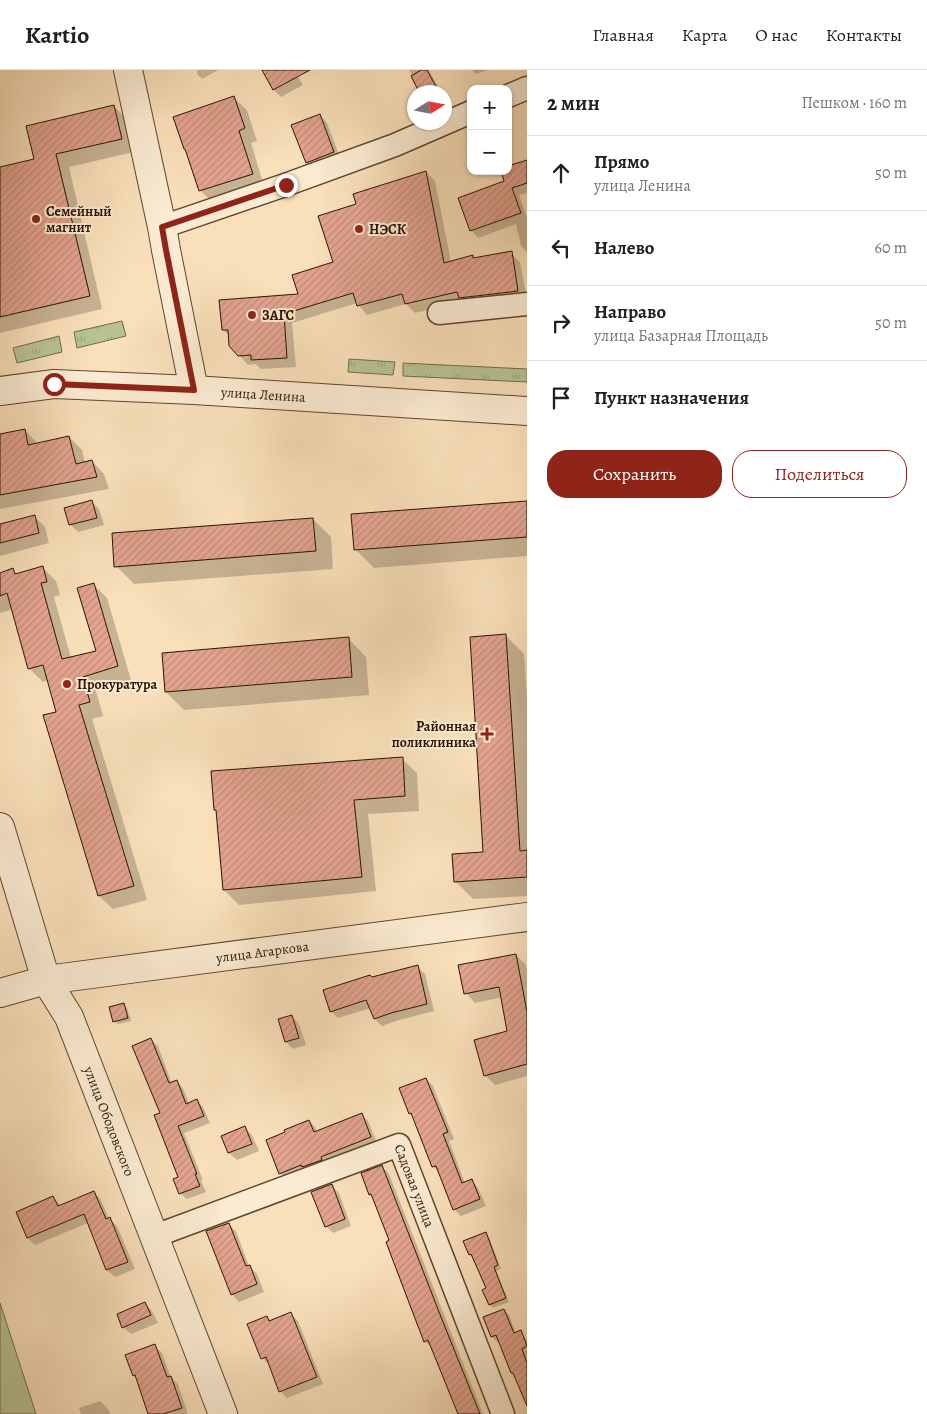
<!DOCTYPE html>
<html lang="ru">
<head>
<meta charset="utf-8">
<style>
  body { margin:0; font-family:Alegreya,serif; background:#f2f2f2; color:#202124 }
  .controls { position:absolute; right:15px; top:15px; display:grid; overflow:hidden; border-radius:10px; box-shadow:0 1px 4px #0004 }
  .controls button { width:45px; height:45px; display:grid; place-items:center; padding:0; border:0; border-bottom:1px solid #e0e0e0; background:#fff; color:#202124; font:25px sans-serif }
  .compass { position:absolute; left:407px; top:15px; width:45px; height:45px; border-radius:50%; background:#fff; box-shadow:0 1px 4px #0004; rotate:79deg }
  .stop { position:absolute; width:15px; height:15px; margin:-11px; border:4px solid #8f2418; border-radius:50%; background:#fff }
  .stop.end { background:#8f2418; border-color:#fff; box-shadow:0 1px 5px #0008 }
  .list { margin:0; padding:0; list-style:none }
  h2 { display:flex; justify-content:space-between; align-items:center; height:65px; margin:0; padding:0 20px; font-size:21px }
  h2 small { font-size:16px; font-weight:400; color:#757577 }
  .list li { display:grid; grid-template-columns:32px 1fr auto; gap:15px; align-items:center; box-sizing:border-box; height:75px; padding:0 20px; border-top:1px solid #e0e0e0 }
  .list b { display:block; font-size:19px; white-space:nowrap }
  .list p { margin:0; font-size:16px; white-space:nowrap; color:#757577 }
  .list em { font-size:16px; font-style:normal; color:#757577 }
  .actions { display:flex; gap:10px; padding:15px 20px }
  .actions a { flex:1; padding:11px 0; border:1px solid #8f2418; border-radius:20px; text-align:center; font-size:18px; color:#8f2418 }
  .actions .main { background:#8f2418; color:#fff }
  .icon { flex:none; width:28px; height:28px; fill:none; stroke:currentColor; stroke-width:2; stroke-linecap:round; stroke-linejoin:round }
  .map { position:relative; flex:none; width:527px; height:1344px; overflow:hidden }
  header { display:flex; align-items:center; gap:30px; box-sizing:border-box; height:70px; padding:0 25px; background:#fff; border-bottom:1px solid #e0e0e0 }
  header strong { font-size:24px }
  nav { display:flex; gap:28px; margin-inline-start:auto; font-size:18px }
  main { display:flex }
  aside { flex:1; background:#fff }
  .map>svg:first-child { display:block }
  .grass { fill:url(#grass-tufts); stroke:#726b4a }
  .pitch { fill:#b7c395; stroke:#726b4a }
  .shadow { fill:#0003 }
  .building { fill:url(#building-hatch); stroke:#2c1300 }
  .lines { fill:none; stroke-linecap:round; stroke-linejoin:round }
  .minor-casing { stroke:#5f462e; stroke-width:25 }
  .tertiary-casing { stroke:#5f462e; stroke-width:30 }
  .minor { stroke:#fbebd2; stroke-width:22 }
  .tertiary { stroke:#fbebd2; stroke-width:28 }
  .route { stroke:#8f2418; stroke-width:6 }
  .poi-dot { fill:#8f2418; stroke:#fbebd2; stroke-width:2 }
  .labels { text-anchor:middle; stroke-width:4; stroke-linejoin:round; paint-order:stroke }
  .poi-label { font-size:14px; font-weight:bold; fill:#2c1300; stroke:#fbebd2; text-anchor:start }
  .street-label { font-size:14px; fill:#2c1300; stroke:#fbebd2 }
</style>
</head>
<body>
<header>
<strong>Kartio</strong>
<nav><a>Главная</a><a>Карта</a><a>О нас</a><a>Контакты</a></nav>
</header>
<main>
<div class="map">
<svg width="527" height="1344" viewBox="0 0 527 1344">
  <defs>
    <pattern id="grass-tufts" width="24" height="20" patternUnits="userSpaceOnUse" patternTransform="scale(1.25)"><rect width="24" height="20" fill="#b7c395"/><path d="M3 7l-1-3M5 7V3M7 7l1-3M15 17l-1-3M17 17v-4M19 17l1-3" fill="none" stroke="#9ea77f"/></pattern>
    <pattern id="building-hatch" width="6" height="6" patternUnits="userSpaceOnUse" patternTransform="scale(1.25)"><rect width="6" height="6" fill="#e3a490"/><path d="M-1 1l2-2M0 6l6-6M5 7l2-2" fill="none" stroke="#c38c7a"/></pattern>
  </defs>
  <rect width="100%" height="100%" fill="#f9e0ba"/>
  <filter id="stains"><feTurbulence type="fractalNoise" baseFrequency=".004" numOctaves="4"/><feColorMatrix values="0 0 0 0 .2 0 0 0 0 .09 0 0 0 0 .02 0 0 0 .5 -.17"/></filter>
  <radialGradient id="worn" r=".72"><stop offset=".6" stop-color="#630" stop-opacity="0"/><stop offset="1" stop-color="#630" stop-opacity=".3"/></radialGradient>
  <g class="grass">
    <path d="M122 251 126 266 77 278 74 262Z"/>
    <path d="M59 266 62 282 17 293 13 278Z"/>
    <path d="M349 289 395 292 393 305 348 302Z"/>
    <path d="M403 293 527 299V312L403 306Z"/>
  </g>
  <path class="pitch" d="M0 1233 36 1344H0Z"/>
  <g class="shadow">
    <path d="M197 0H218L202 9 197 4Z"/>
    <path d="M272 0H294L303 15 281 27 274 20 265 4Z"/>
    <path d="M409 0H429L441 22H421Z"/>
    <path d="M472 0H488L476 4Z"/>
    <path d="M234 28 247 40 257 71 251 73 264 116 213 133 200 120Z"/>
    <path d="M444 29 450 41 444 44Z"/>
    <path d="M114 36 127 50 134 82 69 97 102 239 0 263V98L36 90Z"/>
    <path d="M320 45 327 53 341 90 314 100 307 92Z"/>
    <path d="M527 91V123L519 125 527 148V182L521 176 516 154 478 168 471 160 506 112 508 101Z"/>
    <path d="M426 102 435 111 451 192 472 186 475 189 511 183 520 192 527 229 464 231 415 243 406 234 367 245 357 233 292 253 296 297 261 299 256 294 248 295 239 285 230 266 223 260 300 225 335 193 358 134Z"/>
    <path d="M25 360 38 374 69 367 82 380 85 393 92 391 104 404 109 419 0 439V365Z"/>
    <path d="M92 432 99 439 104 455 78 462 70 454Z"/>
    <path d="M527 432V486L374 498 355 479Z"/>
    <path d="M34 446 45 457 49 473 0 486V455Z"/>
    <path d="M313 449 331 467 333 499 134 514 116 496Z"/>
    <path d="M42 497 56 511 60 525 54 527 71 588 97 582 93 514 107 528 131 610 96 621 103 646 92 649 147 830 113 839 99 826 58 643 49 610 43 612 29 598 13 539 0 543V504L12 500 17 504Z"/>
    <path d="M506 566 524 584 527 628V826L473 829 455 811 485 783Z"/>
    <path d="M348 568 366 587 369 625 184 640 166 622Z"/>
    <path d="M402 689 417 703 419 741 368 744 376 821 239 835 224 820 218 743 215 739Z"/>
    <path d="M516 885 526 895 527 902V1006L495 1015 485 1005 509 962 503 927 475 933 466 923Z"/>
    <path d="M417 897 425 904 434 941 399 950 382 956 375 949 371 938 338 948 331 941 373 908Z"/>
    <path d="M124 934 127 938 131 951 118 954 114 951Z"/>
    <path d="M292 946 299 954 306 975 293 979 286 972 279 950Z"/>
    <path d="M151 970 158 976 172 1014 177 1012 183 1018 189 1034 197 1031 203 1037 210 1053 184 1063 203 1110 201 1111 206 1122 187 1129 180 1123V1107L161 1043Z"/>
    <path d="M426 1009 433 1016 454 1069 449 1071 465 1113 472 1111 478 1118 486 1136 461 1146 454 1139 440 1103 433 1096 414 1047 410 1043Z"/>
    <path d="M361 1045 368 1051 377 1073 287 1109 280 1103 309 1051 315 1057 317 1062Z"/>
    <path d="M245 1058 252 1065 259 1081 237 1090 229 1083 223 1067Z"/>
    <path d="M382 1097 389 1104 483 1344H459L432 1278 425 1271 391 1171 374 1128 370 1124Z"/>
    <path d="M331 1116 339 1123 351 1156 333 1163 326 1156Z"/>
    <path d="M94 1122 101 1130 109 1149 117 1156 135 1199 115 1207 107 1200 88 1153 35 1175 28 1168 17 1142 53 1127 61 1136Z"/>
    <path d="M228 1154 236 1161 249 1196 257 1204 264 1222 239 1232 232 1224Z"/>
    <path d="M485 1164 489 1167 501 1199 496 1201 509 1232 493 1238 490 1234 487 1219 465 1172Z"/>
    <path d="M145 1233 152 1241 158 1253 131 1264 123 1257Z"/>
    <path d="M504 1240 509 1245 516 1264 520 1262 527 1270V1334L516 1306 512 1303 499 1271 497 1272 492 1267Z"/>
    <path d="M291 1244 298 1251 323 1314 287 1328 280 1321 270 1295 262 1288 267 1247 271 1251Z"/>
    <path d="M154 1276 162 1283 171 1308 178 1314 188 1344H150L138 1310 134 1305Z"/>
    <path d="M100 1331 109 1340 110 1344H81L79 1338Z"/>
  </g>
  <g class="building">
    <path d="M262 0H310L273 20Z"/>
    <path d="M421 0H427L439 22H419L411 6Z"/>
    <path d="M234 26 245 58 239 61 253 104 199 121 185 79H184L173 47Z"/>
    <path d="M114 35 122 69 56 84 90 226 0 247V97L34 89 26 56Z"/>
    <path d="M320 44 334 82 306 93 291 55Z"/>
    <path d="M527 90V113L512 118 521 143 470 161 458 128 504 111 501 101H508V96Z"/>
    <path d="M426 101 444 193 473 185V188L512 181 518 221 459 228 457 222 405 234 402 224 357 236 353 223 284 244 287 288 251 290V285L238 286 229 276 228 260H222L219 230 298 224 292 205 333 192 318 146 356 134 353 124Z"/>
    <path d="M25 359 28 375 69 366 76 394 92 390 97 407 0 425V364Z"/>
    <path d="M92 430 97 448 69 455 64 438Z"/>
    <path d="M527 431V467L354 480 351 444Z"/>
    <path d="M35 445 39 463 0 473V454Z"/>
    <path d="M313 448 316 481 114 497 112 463Z"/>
    <path d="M43 496 47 512 41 513 62 589 96 581 77 518 94 513 118 596 83 607 90 632 79 635 134 816 98 826 43 645 56 642 43 595 28 599 7 523 0 526V503L13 498 15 504Z"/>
    <path d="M506 564 520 781 527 780V807L454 812 452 784 483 782 470 567Z"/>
    <path d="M349 567 352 607 165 622 162 583Z"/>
    <path d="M403 687 405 726 354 730 362 807 223 820 216 740H214L211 701Z"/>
    <path d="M516 884 527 942V994L484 1006 474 970 507 961 499 917 464 924 458 895Z"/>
    <path d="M418 895 427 934 391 943 374 949 366 930 330 942 323 920 370 905 372 907Z"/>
    <path d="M124 933 128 948 113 952 109 937Z"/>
    <path d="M292 945 299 968 285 972 278 949Z"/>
    <path d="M151 968 169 1013 177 1010 186 1034 197 1029 204 1046 178 1056 197 1104H195L200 1116 179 1124 173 1109 178 1107 154 1045 160 1043 132 976Z"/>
    <path d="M426 1008 448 1062 443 1064 462 1113 472 1109 480 1129 453 1140 436 1096 432 1097 411 1043 409 1044 399 1018Z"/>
    <path d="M362 1043 371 1067 323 1086 321 1087 322 1090 302 1097 301 1095 279 1104 266 1070 285 1062 284 1060 309 1050 314 1062Z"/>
    <path d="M245 1056 252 1074 228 1083 221 1066Z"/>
    <path d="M382 1095 439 1242 480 1344H458L428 1270 424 1272 416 1251 386 1172 389 1170 371 1124 369 1125 361 1103Z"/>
    <path d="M332 1114 345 1149 325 1157 311 1122Z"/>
    <path d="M94 1121 106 1149 110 1147 128 1192 106 1200 84 1144 27 1168 16 1142 53 1126 58 1136Z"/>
    <path d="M229 1153 246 1196 250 1195 257 1214 231 1225 206 1161Z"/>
    <path d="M486 1162 498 1195 494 1197 506 1228 489 1235 482 1220 486 1218 471 1184 469 1185 463 1171Z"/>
    <path d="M145 1232 151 1245 122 1258 117 1244Z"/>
    <path d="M504 1239 514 1263 521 1260 527 1276 522 1279 527 1293V1336L513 1303H511L496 1265 491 1267 483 1247Z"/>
    <path d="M291 1242 317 1307 279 1322 266 1287 261 1289 247 1254 267 1246 269 1251Z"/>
    <path d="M155 1274 167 1307 171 1306 182 1338 163 1344H148L135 1305 133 1306 125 1285Z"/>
  </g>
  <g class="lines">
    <g class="minor-casing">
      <g id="minor">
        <path d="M508 26 527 18"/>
        <path d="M162 157 285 115 395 75 471 42"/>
        <path d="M439 243 527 234"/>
        <path id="s1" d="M155 1166 399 1075 503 1344"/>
      </g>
    </g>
    <g class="tertiary-casing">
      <g id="tertiary">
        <path d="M128 0 162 157 166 180 194 320"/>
        <path id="s2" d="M0 321 54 314 194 320 527 341"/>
        <path id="s3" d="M0 757 46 910 69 947 223 1344"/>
        <path id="s4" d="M0 923 46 910 527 847"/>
      </g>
    </g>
    <use href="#minor" class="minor"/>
    <use href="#tertiary" class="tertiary"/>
  </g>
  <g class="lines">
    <path class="route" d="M54 314 194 320 166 180 162 157 286 115"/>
  </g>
  <g class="poi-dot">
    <circle cx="36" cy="149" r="5"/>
    <circle cx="359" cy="159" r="5"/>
    <circle cx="252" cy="245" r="5"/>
    <circle cx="67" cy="614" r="5"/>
    <path d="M484.5 656.5h5v5h5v5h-5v5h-5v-5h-5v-5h5z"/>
  </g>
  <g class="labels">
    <g class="poi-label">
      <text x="46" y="146">Семейный<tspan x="46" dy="16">магнит</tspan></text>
      <text x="369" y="164">НЭСК</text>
      <text x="262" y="250">ЗАГС</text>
      <text x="77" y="619">Прокуратура</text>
      <text x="476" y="661" text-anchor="end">Районная<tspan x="476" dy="16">поликлиника</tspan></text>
    </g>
    <g class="street-label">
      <text dy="5" stroke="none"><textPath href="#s2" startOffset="264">улица Ленина</textPath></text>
      <text dy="5" stroke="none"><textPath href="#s4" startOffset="266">улица Агаркова</textPath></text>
      <text dy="5" stroke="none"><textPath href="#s3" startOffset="315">улица Ободовского</textPath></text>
      <text dy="5" stroke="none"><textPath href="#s1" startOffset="304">Садовая улица</textPath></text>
    </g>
  </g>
  <rect width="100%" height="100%" filter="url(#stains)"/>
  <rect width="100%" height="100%" fill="url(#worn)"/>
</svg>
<div class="controls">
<button>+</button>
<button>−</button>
</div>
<svg class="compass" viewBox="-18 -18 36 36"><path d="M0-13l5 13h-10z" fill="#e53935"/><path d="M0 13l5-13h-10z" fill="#757577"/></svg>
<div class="stop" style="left:54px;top:314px"></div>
<div class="stop end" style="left:286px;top:115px"></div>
</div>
<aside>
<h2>2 мин<small>Пешком · 160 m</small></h2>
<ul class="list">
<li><svg class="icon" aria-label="ahead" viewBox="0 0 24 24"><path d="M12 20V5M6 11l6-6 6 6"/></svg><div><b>Прямо</b><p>улица Ленина</p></div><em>50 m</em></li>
<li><svg class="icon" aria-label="left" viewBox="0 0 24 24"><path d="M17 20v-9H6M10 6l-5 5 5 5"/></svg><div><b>Налево</b></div><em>60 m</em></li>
<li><svg class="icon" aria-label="right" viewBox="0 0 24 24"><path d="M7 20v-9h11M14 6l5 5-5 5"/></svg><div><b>Направо</b><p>улица Базарная Площадь</p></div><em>50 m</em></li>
<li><svg class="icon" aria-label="arrive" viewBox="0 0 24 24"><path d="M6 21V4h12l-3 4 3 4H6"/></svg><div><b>Пункт назначения</b></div></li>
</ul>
<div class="actions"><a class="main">Сохранить</a><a>Поделиться</a></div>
</aside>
</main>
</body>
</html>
